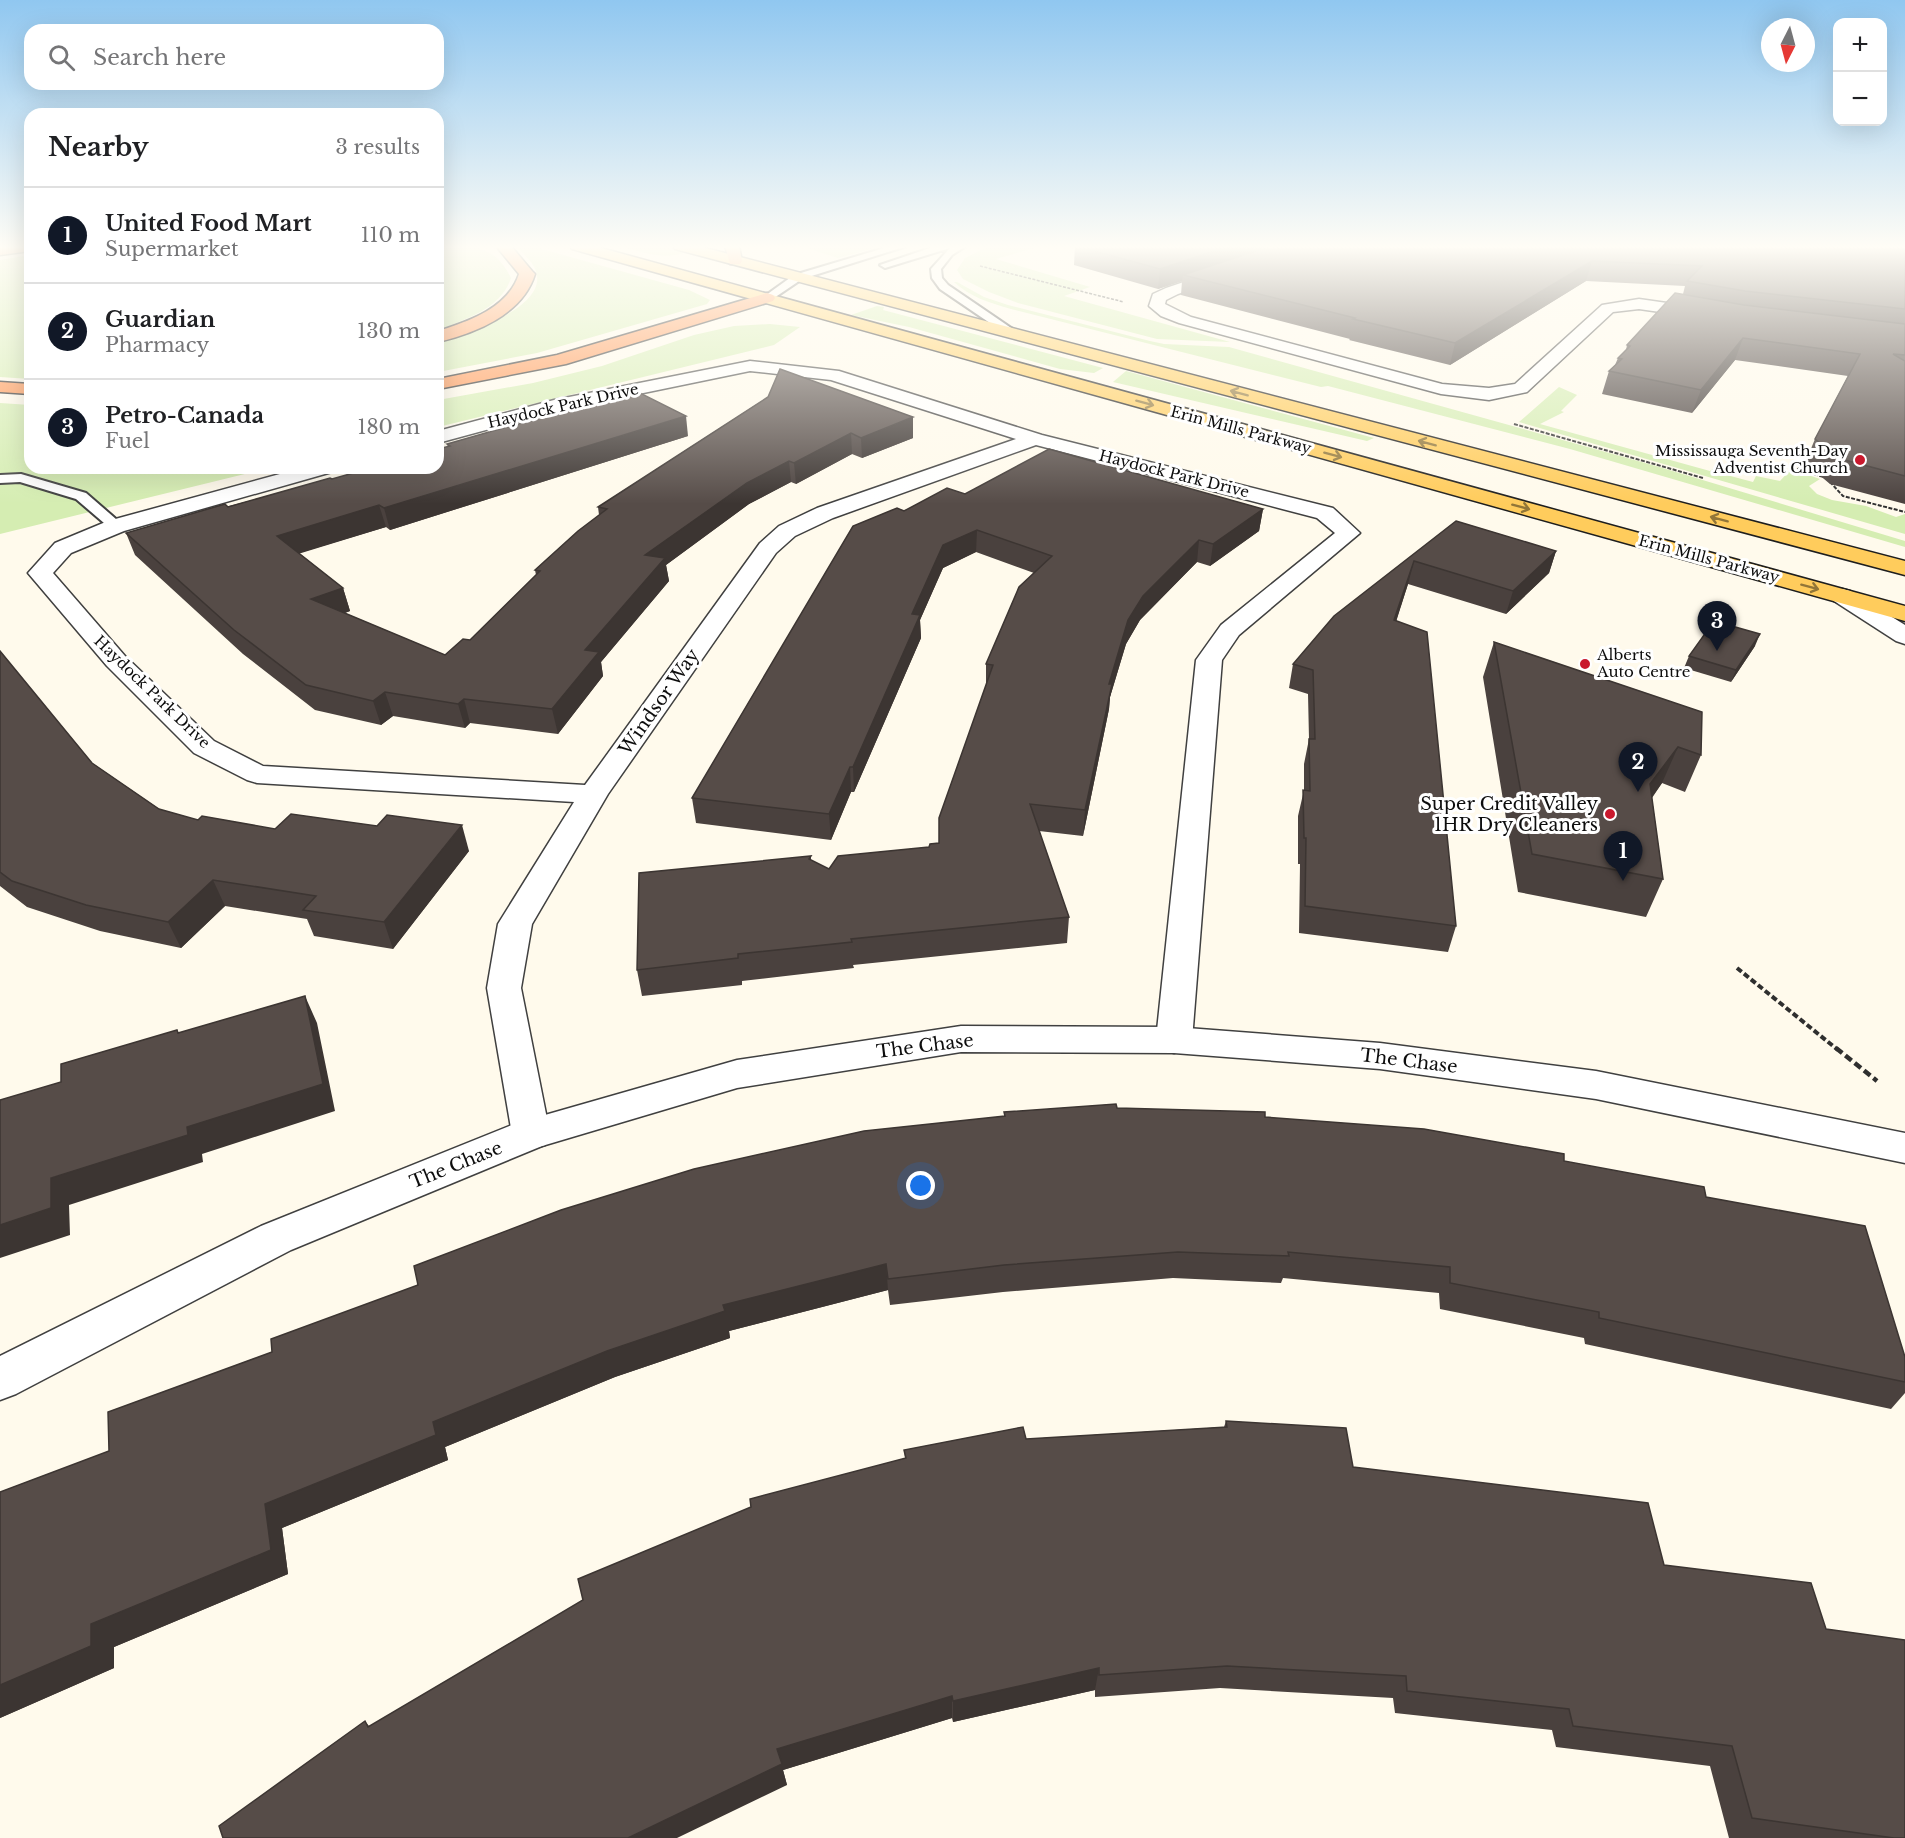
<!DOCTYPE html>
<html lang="en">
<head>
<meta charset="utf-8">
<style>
  body { margin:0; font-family:"Libre Baskerville",serif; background:#f2f2f2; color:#202124 }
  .controls { position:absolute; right:18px; top:18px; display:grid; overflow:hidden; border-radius:12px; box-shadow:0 6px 24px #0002 }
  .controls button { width:54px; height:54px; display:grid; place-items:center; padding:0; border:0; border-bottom:2px solid #e0e0e0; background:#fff; color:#202124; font:30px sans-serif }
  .compass { position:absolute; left:1761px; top:18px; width:54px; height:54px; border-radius:50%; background:#fff; box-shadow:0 6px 24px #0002; rotate:186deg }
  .you { position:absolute; left:921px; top:1186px; width:21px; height:21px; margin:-15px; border:4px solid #fff; border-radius:50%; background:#1a73e8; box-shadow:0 0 0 9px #1a73e833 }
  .badge { display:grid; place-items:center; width:39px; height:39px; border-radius:50%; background:#111827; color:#fff; font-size:20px; font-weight:700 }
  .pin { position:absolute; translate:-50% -50px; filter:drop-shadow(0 2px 3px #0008) }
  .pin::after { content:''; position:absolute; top:32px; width:21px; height:18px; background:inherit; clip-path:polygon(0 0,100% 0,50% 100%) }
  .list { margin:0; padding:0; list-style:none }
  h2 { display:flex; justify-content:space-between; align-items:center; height:78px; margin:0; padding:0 24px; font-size:26px }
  h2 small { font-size:20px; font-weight:400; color:#757577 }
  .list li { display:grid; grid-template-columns:39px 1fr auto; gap:18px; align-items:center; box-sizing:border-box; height:96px; padding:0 24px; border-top:2px solid #e0e0e0 }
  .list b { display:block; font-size:22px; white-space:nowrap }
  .list p { margin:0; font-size:20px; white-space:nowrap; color:#757577 }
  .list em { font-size:20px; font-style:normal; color:#757577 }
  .icon { flex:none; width:33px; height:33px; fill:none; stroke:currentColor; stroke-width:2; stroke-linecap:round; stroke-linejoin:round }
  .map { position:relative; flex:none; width:1905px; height:1838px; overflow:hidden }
  .search { position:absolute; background:#fff; box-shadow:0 6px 24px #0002; left:24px; top:24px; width:420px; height:66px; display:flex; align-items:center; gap:15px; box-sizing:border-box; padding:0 21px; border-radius:18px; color:#757577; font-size:22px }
  .panel { position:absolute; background:#fff; box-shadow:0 6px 24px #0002; left:24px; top:108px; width:420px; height:366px; border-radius:18px }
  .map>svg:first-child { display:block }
  .green { fill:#d5edb2 }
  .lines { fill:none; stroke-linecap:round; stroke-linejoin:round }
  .service-casing { stroke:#404040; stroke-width:4 }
  .minor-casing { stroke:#404040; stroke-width:3 }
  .tertiary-casing { stroke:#404040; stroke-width:3 }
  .primary-casing { stroke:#1e1e1e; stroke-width:3 }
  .motorway-casing { stroke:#1e1e1e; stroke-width:3 }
  .path-far3 { stroke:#2f2f2f; stroke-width:1.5; stroke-dasharray:3 1.5; stroke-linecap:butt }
  .path-far2 { stroke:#2f2f2f; stroke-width:2; stroke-dasharray:4 1.5; stroke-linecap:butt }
  .path-far1 { stroke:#2f2f2f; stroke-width:4; stroke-dasharray:6 3; stroke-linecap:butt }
  .path { stroke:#2f2f2f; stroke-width:4.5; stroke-dasharray:8 4; stroke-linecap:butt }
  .service { fill:#fff; fill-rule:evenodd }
  .minor { fill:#fff; fill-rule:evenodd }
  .tertiary { fill:#fff; fill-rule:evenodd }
  .primary { fill:#ffcc5c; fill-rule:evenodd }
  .motorway { fill:#ff904a; fill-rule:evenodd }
  .wall { fill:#4a413e }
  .shaded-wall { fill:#3c3532 }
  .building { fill:#564c48; stroke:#3c3532; stroke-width:1.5 }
  .oneway { stroke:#927638 }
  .poi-dot { fill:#c9192d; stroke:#fff; stroke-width:2 }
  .labels { text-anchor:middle; stroke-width:6; stroke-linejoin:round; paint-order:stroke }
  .far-street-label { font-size:15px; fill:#0d0d0d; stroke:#fff }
  .far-poi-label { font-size:15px; fill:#0d0d0d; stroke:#fff; text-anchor:end }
  .street-label { font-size:18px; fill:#0d0d0d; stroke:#fff }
  .poi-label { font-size:18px; fill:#0d0d0d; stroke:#fff; text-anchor:end }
</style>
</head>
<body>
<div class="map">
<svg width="1905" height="1838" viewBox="0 0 1905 1838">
  <rect width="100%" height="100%" fill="#fffaec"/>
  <g class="green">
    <path d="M438 246C471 246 494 243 511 278 501 309 466 319 438 330Z"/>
    <path d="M516 246H531L689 290 710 300 707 304 537 353 438 372V342C463 335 542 310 537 276 536 264 523 254 516 246Z"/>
    <path d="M620 246H659L684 253C662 260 642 252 620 246Z"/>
    <path d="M800 246H883L838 258Z"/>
    <path d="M989 246H1041L996 259 1090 287 1064 296 1230 342 1157 339 1018 303 989 292 963 279 957 270 965 258Z"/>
    <path d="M30 255C30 269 33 287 30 300 27 313 19 323 30 336V379L0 377V260Z"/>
    <path d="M954 282H957L984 297 1008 305 1150 341 1164 344 1229 347 1656 466 1905 541V547L1570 449 1328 386 1321 387 1011 309C990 303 970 297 954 282Z"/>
    <path d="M877 306 884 307 883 310 1103 368 1094 373 1060 369 909 327 851 315Z"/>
    <path d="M770 324 800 327 774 345 438 427V400L533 383 602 366 694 335 734 326Z"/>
    <path d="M1126 371 1374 438 1367 441 1113 382Z"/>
    <path d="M1559 387 1577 395 1561 411 1564 412 1540 424 1710 471 1720 464 1726 467 1723 474 1753 482 1756 476 1780 481 1791 469 1820 479 1809 486 1817 494 1832 500 1866 506 1896 517 1905 514V534L1519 422Z"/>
    <path d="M0 403 30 405V468H269L0 534Z"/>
  </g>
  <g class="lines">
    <g class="service-casing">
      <g id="service">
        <path d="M891 246H907L802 279 771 300H763L762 298 794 275Z"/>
        <path d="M936 246H966L952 255 941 269 942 278 948 285 1017 332V336H1009L940 289 932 278 931 269 950 248 885 268 880 265Z"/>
        <path d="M21 474 86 493 124 526 116 531 111 529 76 499 20 482 0 483V475Z"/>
      </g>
    </g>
    <g class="minor-casing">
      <g id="minor">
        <path d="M1291 246H1313L1311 249 1178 294 1166 300 1165 304 1191 317 1442 384 1489 388 1515 384 1602 305 1639 299 1709 309 1717 314 1709 319 1639 309 1613 312 1527 392 1489 400 1441 394 1179 323 1161 316 1149 306 1153 294 1166 288Z"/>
        <path d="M750 361 839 371 1042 435 1333 508 1360 533 1239 635 1222 660 1192 1040 1187 1049 1174 1053 1161 1049 1156 1040 1196 660 1221 625 1335 533 1317 518 1036 445 833 518 795 536 776 553 608 794 532 924 521 988 550 1134 545 1145 531 1149 517 1145 512 1134 487 988 498 924 574 802 257 783 247 780 194 753 107 666 28 573 55 543 108 521 302 468H335L332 472 124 531 71 553 53 573 125 656 214 741 263 766 585 785 760 543 779 526 817 508 1016 439 831 380 750 371 556 411 438 443V431L554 400Z"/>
      </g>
    </g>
    <g class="tertiary-casing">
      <g id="tertiary">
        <path d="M1842 589 1850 591 1905 625V644L1896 641 1834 601 1830 596 1834 591Z"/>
        <path d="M961 1026 1174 1027 1380 1043 1596 1071 1905 1133V1163L1596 1099 1380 1069 1174 1053 961 1052 737 1088 542 1146 291 1250 16 1394 0 1400V1356L261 1226 517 1123 737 1060Z"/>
      </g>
    </g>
    <g class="primary-casing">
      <g id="primary">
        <path d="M570 246H594L1905 606V621L572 249Z"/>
        <path d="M673 246H698L1905 561V575L675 249Z"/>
      </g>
    </g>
    <g class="motorway-casing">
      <g id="motorway">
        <path d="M30 246V251L0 255V247Z"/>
        <path d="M496 246H511L532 271 535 274C523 314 476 333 438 342V331C469 321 508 308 519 274Z"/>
        <path d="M725 246H739L742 261 740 264H730Z"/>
        <path d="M767 293 773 295 775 298 773 301 566 364 438 389V379L557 355Z"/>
        <path d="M0 382 30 384V394L0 392Z"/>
      </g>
    </g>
    <path class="path-far3" d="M980 266 1124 302"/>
    <g class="path-far2">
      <path d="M1514 424 1703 478"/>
      <path d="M1808 459 1797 470 1824 477"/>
      <path d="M1830 482 1843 496 1905 512"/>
    </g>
    <path class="path-far1" d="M1737 968 1838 1050"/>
    <path class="path" d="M1836 1048 1877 1081"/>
    <use href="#service" class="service"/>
    <use href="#minor" class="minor"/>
    <use href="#tertiary" class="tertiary"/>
    <use href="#primary" class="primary"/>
    <use href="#motorway" class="motorway"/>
  </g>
  <g class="wall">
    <path d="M1075 246H1905V504L1830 484 1805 463 1815 439 1848 376 1735 360 1692 413 1602 394 1609 371 1615 365 1618 358 1626 350 1627 345 1683 294 1685 286 1586 281 1450 365 1349 340 1350 339 1181 295 1182 281 1158 289 1074 265Z"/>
    <path d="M768 397 913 438 862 458 852 454 796 484 791 482 749 504 666 565 669 581 601 662 603 676 558 734 470 723 465 728 393 716 381 725 315 710 243 654 135 555 126 533 332 479 448 447 447 444 688 436 390 530 386 527 299 553 343 588 350 611 345 613 445 655 470 640 536 575 535 570 599 515 598 507Z"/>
    <path d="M965 494 1263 509 1259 531 1210 566 1197 562 1140 620 1126 644 1110 697 1109 709 1083 836 1039 831 1069 917 1067 943 853 965 854 968 742 981V985L642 996 637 970 811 856V860L829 869 929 847 939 843 986 685V664L1034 573 976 552 943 568 920 620 921 638 854 792H851L831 840 696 823 692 798 904 511Z"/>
    <path d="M1456 521 1556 551 1549 573 1506 614 1408 584 1396 621 1456 926 1448 952 1299 933 1300 864H1298V816L1304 790V764L1309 739 1308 694 1289 688 1293 664Z"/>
    <path d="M1494 642 1701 755 1685 792 1662 783 1652 798 1663 879 1646 917 1518 892 1483 677Z"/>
    <path d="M1755 646 1731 682 1684 668 1689 656Z"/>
    <path d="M0 651 92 763 159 809 198 820 469 851 393 949 314 936 307 919 225 906 181 948 100 931 27 907 0 886Z"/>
    <path d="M1117 1108 1265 1117 1564 1161 1706 1197 1905 1357V1393L1891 1409 1585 1344 1584 1338 1440 1309 1439 1293 1283 1278 1281 1283 1173 1278 1003 1292 890 1305 888 1290 729 1331 730 1338 615 1377 445 1447 448 1460 282 1528 288 1574 114 1647V1668L0 1718V1492L1004 1116V1112Z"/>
    <path d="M1226 1421 1353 1467 1664 1565 1826 1629 1905 1838H1729L1710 1766 1556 1747 1552 1730 1395 1713 1393 1698 1220 1688 1095 1697V1690L953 1722 952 1718 783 1770 787 1785 223 1838 365 1721 369 1726 905 1458 904 1450 1026 1439 1224 1427Z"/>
  </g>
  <g class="shaded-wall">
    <path d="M1229 246H1283L1183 275 1182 281 1158 289 1160 269Z"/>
    <path d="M1592 261 1586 281 1450 365 1455 343Z"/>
    <path d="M1743 338 1735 360 1692 413 1701 390Z"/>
    <path d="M686 416 688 436 390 530 384 508Z"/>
    <path d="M913 417V438L862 458 861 438Z"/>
    <path d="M851 433 852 454 796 484 794 463Z"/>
    <path d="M789 461 791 482 749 504 666 565 669 581 601 662 603 676 558 734 552 709 585 650 645 555 747 483Z"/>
    <path d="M379 505 386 527 285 558 277 536Z"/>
    <path d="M1263 509 1259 531 1210 566 1213 544Z"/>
    <path d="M977 530 976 552 943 568 920 620 921 638 854 792 853 767 912 614 943 545Z"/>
    <path d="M1199 540 1197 562 1140 620 1126 644 1110 697 1109 709 1083 836 1085 810 1109 684 1128 620 1143 596Z"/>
    <path d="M1556 551 1549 573 1506 614 1513 591Z"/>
    <path d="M1414 561 1408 584 1389 644 1394 620Z"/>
    <path d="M343 588 350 611 319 622 311 599Z"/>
    <path d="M1760 634 1755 646 1731 682 1736 670Z"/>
    <path d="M385 692 393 716 381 725 373 701Z"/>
    <path d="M464 699 470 723 465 728 458 704Z"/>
    <path d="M1678 747 1662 783 1634 822 1650 784Z"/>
    <path d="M850 767 851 792 831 840 829 814Z"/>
    <path d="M462 825 469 851 393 949 384 922Z"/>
    <path d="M213 880 225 906 181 948 168 922Z"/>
    <path d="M305 996 317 1023 335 1111 202 1154 203 1162 69 1205 70 1235 0 1258V1225L51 1178 187 1127Z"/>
    <path d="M886 1264 888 1290 729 1331 730 1338 615 1377 445 1447 448 1460 282 1528 288 1574 114 1647V1668L0 1718V1685L91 1624 265 1504 433 1422 607 1351 723 1305Z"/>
    <path d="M1099 1668 1095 1690 953 1722V1701Z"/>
    <path d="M952 1696V1718L783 1770 787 1785 677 1838H628L777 1749Z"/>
  </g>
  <g class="building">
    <path d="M1076 246H1229L1160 269Z"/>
    <path d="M1271 246H1905V309L1745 291 1687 281 1702 266 1592 261 1455 343 1353 319 1355 318 1183 275Z"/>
    <path d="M1675 293 1744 305 1905 324V355L1893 354 1905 361V476L1841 459 1815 439 1860 354 1743 338 1701 390 1609 371 1622 359 1618 358 1630 346 1627 345Z"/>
    <path d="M780 369 913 417 861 438 851 433 794 463 789 461 747 483 645 555 665 558 585 650 599 652 552 709 464 699 458 704 385 692 373 701 306 685 234 630 126 533 225 504 228 507 330 478 332 479 371 468H438V449L450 446 447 444 496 430 638 392 686 416 384 508 379 505 277 536 343 588 311 599 445 655 463 639 470 640 540 571 535 570 578 531 607 509 598 507 768 397Z"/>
    <path d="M1049 449 1263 509 1213 544 1199 540 1143 596 1128 620 1109 684H1112L1085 810 1030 804 1069 917 851 939 852 942 738 954V958L637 970 639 873 811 856 809 859 829 869 838 856 929 847 930 844 939 843V818L993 665 986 664 1019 587 1052 556 977 530 943 545 912 614 920 615 853 767H850L829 814 692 798 853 526 897 508 904 511 947 488 965 494Z"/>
    <path d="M1456 521 1556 551 1513 591 1414 561 1394 620 1427 632 1456 926 1305 906 1306 838H1304L1303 790 1310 791 1309 739H1315L1313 670 1293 664 1334 616Z"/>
    <path d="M1714 621 1760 634 1736 670 1689 656Z"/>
    <path d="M1494 642 1702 712 1701 755 1678 747 1650 784 1663 879 1532 854Z"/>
    <path d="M0 651 92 763 159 809 198 820 202 816 275 829 291 814 377 826 387 815 462 825 384 922 303 910 316 896 213 880 168 922 86 905 12 881 0 872Z"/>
    <path d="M305 996 323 1084 187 1127 188 1135 51 1178V1208L0 1225V1100L61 1082V1064L177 1030 178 1033Z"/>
    <path d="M1116 1104 1117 1108 1265 1112V1117L1424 1129 1564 1154V1161L1704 1187 1706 1197 1865 1226 1905 1357V1382L1599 1318V1312L1450 1283V1267L1288 1252 1289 1256 1178 1252 1004 1265 888 1279 886 1264 723 1305 725 1311 607 1351 433 1422 436 1435 265 1504 271 1550 91 1624V1646L0 1685V1492L109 1451 108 1412 272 1352 271 1339 418 1285 414 1266 561 1210 694 1169 864 1131 1005 1116 1004 1112Z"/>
    <path d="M1226 1421 1346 1428 1353 1467 1648 1503 1664 1565 1811 1583 1826 1629 1905 1640V1838H1894L1752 1818 1732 1746 1573 1726 1569 1709 1407 1691 1406 1676 1227 1666 1099 1675V1668L953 1701 952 1696 777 1749 782 1764 628 1838H223L219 1826 365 1721 368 1727 583 1600 578 1579 751 1507 750 1499 906 1458 904 1450 1023 1427 1026 1439 1227 1427Z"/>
  </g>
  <defs><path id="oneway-shaft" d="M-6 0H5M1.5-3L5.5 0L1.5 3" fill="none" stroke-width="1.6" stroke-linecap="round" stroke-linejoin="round" transform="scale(1.5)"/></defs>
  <g class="oneway">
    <use href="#oneway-shaft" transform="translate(1239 393) rotate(-165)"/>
    <use href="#oneway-shaft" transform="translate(1145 403) rotate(15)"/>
    <use href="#oneway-shaft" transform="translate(1427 443) rotate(-165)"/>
    <use href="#oneway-shaft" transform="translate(1333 455) rotate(15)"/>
    <use href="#oneway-shaft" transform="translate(1521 507) rotate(15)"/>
    <use href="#oneway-shaft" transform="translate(1719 519) rotate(-165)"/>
    <use href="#oneway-shaft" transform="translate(1810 587) rotate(15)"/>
  </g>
  <linearGradient id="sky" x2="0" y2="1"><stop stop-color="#90c7f0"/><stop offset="0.49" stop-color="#fffdf6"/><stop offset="1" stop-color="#fffdf6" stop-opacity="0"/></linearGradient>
  <rect width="1905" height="504" fill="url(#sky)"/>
  <g class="poi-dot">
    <circle cx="1860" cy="460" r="6"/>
    <circle cx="1585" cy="664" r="6"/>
    <circle cx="1610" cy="814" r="6"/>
  </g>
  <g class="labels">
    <g class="far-street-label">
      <text transform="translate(563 406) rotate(-13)" y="5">Haydock Park Drive</text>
      <text transform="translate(1241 430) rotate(15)" y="5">Erin Mills Parkway</text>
      <text transform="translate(1174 474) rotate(14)" y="5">Haydock Park Drive</text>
      <text transform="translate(1709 559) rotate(15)" y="5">Erin Mills Parkway</text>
      <text transform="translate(152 692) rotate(44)" y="5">Haydock Park Drive</text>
    </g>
    <g class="far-poi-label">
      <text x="1848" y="456">Mississauga Seventh-Day<tspan x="1848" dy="17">Adventist Church</tspan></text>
      <text x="1597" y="660" text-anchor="start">Alberts<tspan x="1597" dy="17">Auto Centre</tspan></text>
    </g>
    <g class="street-label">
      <text transform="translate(659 702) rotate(-55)" y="6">Windsor Way</text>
      <text transform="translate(925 1046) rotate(-7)" y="6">The Chase</text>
      <text transform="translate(1409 1061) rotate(7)" y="6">The Chase</text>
      <text transform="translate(456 1165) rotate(-22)" y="6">The Chase</text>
    </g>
    <g class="poi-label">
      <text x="1598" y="810">Super Credit Valley<tspan x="1598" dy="21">1HR Dry Cleaners</tspan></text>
    </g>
  </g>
</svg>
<div class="controls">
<button>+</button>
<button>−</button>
</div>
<svg class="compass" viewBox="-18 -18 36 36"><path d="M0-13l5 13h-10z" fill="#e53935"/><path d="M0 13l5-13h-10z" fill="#757577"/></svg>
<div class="you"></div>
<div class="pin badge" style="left:1623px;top:881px">1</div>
<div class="pin badge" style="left:1638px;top:792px">2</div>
<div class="pin badge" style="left:1717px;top:651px">3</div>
<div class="search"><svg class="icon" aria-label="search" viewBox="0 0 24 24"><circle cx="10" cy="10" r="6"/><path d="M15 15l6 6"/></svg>Search here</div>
<section class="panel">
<h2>Nearby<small>3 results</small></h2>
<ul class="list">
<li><span class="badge">1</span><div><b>United Food Mart</b><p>Supermarket</p></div><em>110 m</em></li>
<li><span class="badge">2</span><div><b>Guardian</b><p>Pharmacy</p></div><em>130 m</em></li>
<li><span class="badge">3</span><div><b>Petro-Canada</b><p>Fuel</p></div><em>180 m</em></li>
</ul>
</section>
</div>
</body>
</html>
